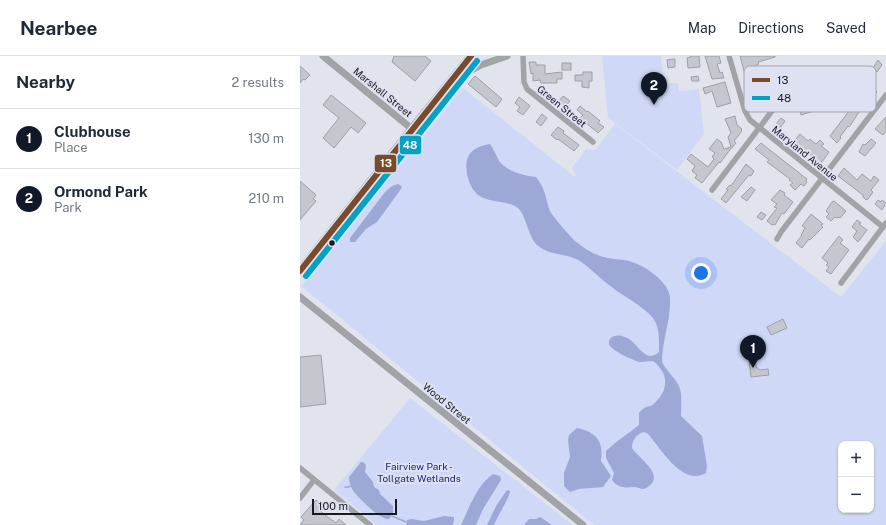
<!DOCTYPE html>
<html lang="en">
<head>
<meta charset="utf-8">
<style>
  body { margin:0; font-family:"Public Sans",sans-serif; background:#f2f2f3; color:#1f2937 }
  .controls { position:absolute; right:12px; bottom:12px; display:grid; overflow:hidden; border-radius:8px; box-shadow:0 1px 3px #0004 }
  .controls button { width:36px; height:36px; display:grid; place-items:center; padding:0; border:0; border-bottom:1px solid #e0e1e3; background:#fff; color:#1f2937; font:20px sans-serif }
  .scale { position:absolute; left:12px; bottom:10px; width:85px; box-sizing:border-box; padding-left:4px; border:2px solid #181a1f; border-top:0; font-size:11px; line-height:14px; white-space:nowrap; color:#181a1f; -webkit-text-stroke:3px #dde1f2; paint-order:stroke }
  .you { position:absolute; left:401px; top:217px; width:14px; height:14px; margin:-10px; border:3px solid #fff; border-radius:50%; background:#1a73e8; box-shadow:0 0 0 6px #1a73e833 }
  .badge { display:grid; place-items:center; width:26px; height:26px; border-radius:50%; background:#111827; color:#fff; font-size:13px; font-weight:700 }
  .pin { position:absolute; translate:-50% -33px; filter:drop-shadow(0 1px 2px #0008) }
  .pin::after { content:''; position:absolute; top:21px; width:14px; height:12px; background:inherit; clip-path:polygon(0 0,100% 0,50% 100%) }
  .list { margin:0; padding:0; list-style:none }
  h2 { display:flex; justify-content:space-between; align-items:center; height:52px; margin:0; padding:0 16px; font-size:17px }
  h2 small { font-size:13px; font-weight:400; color:#747a83 }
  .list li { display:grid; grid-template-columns:26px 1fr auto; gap:12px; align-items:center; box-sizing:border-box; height:60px; padding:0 16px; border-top:1px solid #e0e1e3 }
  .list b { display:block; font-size:15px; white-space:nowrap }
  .list p { margin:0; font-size:13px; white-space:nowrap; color:#747a83 }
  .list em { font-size:13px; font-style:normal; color:#747a83 }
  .map { position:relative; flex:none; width:586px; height:469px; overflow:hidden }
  header { display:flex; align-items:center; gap:24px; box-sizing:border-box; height:56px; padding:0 20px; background:#fff; border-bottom:1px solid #e0e1e3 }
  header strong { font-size:19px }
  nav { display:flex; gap:22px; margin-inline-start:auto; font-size:14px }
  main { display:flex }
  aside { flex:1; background:#fff }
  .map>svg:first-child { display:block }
  .green { fill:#d0d8f7; fill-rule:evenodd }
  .water { fill:#9ea8d7 }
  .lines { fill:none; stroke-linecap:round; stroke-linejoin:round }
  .stream { stroke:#9ea8d7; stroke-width:1.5 }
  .building { fill:#c5c7ce; stroke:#9ea0a7 }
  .minor { stroke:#a2a3a7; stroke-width:5.5 }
  .tertiary { stroke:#a2a3a7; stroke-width:7 }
  .primary { stroke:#a6a8ac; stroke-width:9 }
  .bus-1-casing { stroke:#dde1f2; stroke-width:9 }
  .bus-2-casing { stroke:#dde1f2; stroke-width:9 }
  .bus-1 { stroke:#7a4b2a; stroke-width:6 }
  .bus-2 { stroke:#01a2c5; stroke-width:6 }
  .bus-dot { fill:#181a1f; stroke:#dde1f2; stroke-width:1.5 }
  .labels { text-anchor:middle; stroke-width:4; stroke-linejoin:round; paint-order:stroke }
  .street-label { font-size:10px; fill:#181a1f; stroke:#dde1f2 }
  .park-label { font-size:10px; fill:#21266f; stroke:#dde1f2 }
  .key { fill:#dde1f2; stroke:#a2a5b3; stroke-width:1 }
  .key-label { font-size:11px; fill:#181a1f }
  .line-badge { stroke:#dde1f2; stroke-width:1.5 }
  .badge-label { font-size:11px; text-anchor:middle; font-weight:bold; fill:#fff }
</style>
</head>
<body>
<header>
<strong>Nearbee</strong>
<nav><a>Map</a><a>Directions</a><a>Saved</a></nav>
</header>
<main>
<aside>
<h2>Nearby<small>2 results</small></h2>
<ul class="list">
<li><span class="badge">1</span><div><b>Clubhouse</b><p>Place</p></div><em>130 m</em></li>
<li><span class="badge">2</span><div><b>Ormond Park</b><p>Park</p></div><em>210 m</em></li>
</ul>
</aside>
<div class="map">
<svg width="586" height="469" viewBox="0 0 586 469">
  <rect width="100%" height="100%" fill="#e2e4ed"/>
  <g class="green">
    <path d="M302 0H361L364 28 378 27 379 35 399 33 404 78 377 114 308 62Z"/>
    <path d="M163 32 275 121 276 119 272 112 286 93 295 94 315 68 541 241 586 185V469H294L1 230ZM541 388H571V454H541Z"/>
    <path d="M110 342 273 469H77L34 434Z"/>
  </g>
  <g class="water">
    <path d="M190 88C194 94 196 99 199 105 208 116 223 119 236 121 246 134 245 141 250 155 253 161 270 180 275 185 285 193 296 200 308 202 315 204 322 203 329 205 344 209 369 225 370 242 371 264 362 285 362 306 366 314 373 320 378 328 383 337 381 349 381 360L402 380 407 410 406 417C382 431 361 392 347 377L343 376C336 379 332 384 332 392 340 404 369 421 344 433 340 433 337 431 334 431 325 432 318 432 312 424L314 417 306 402V395C316 385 328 378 339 369V357C342 353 346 350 351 350 368 337 371 319 353 305 349 305 344 306 340 306 334 305 310 294 309 288 308 279 319 278 325 281 338 285 344 309 359 296 359 284 360 270 352 261 344 251 323 240 313 232 301 224 292 213 280 205 267 197 249 200 237 189 228 180 225 157 218 152 206 143 185 148 175 136 168 128 163 109 169 99 173 92 183 89 190 88Z"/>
    <path d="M98 128 100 129 102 131 101 133 77 166 66 173 55 186H50V182L85 136 92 130Z"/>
    <path d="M277 372C296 376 304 385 301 405L311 420 303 431 279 433 270 436 264 430V417L270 401 268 384 269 379Z"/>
    <path d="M61 406H63L66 409 65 416 73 426 74 431 79 434 80 438 93 450V457L89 463C80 464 60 443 54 436 51 432 49 425 49 421Z"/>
    <path d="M193 418 200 420 201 424 183 453 176 469H161C169 452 177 429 193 418Z"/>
    <path d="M207 434 210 435C210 441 197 461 194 469H187L196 450Z"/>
    <path d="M144 460 154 461V464L153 469H106L107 464 112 463 124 465Z"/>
    <path d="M240 461 252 469H224L229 463H236Z"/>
  </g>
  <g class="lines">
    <g class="stream">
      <path d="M45 431H48L51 430"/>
      <path d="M92 460 106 466"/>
    </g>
  </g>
  <g class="building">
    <path d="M94 0H125L131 5 115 25 92 6Z"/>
    <path d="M390 0H399L400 11 388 12 387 2 391 1Z"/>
    <path d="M405 0H419L421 7 417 8 420 17 422 16 424 22 412 23Z"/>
    <path d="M440 0H475V1L458 6 459 8 455 10 459 24 466 22 467 27 483 22 486 31 469 36 470 40 461 43 462 49 460 50 461 52 456 53 447 26Z"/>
    <path d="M372 3H375V11L368 12 367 4Z"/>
    <path d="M578 4 582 9 577 16 573 12Z"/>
    <path d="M229 6H236V9H245V18L262 16V23H257V27H241L240 24 233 25V17L231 18Z"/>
    <rect x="262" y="7" width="9" height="7"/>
    <path d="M0 10 10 19 5 24 3 23 0 27Z"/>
    <path d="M283 16H292V25H289V32L282 31V25H275V19H283Z"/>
    <path d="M175 20 202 43 196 51 168 28Z"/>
    <path d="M398 20 399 25H392L391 21Z"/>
    <path d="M425 26 431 47 417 51 412 35 405 38 403 32Z"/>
    <path d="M572 32 577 36 572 42 568 38Z"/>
    <path d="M31 39 66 67 58 77 51 71 34 92 23 82 39 62 23 49Z"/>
    <path d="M263 40 270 45 265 51 259 45Z"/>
    <path d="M219 41 230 50 223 59 217 55 220 51 215 47Z"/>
    <path d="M558 44 564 48 552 67 549 71 548 70 540 81 541 82 537 87 530 80 549 55 544 51 548 45 554 50Z"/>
    <path d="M519 46 521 53 501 59 499 49 504 48V50H506Z"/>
    <path d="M280 50 287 56 288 55 300 65 298 67 304 71 298 77 280 62 283 59 277 54Z"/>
    <path d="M242 58 247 62 241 70 236 66Z"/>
    <path d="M435 60 437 69 442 73 441 74 442 75 434 85 436 87 429 95 420 107 419 106 402 127 395 122 397 119 392 115 395 110 387 103 391 98 408 111 414 103 412 101 415 97 409 93 417 83 421 86 424 93 431 91 428 81 431 77 425 63Z"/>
    <path d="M586 61V75L583 79 575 73Z"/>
    <path d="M481 62 485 65 480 72 476 68Z"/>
    <path d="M258 71 264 75 263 77 279 89 274 95 258 83 257 84 251 79Z"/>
    <path d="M500 78 508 85 510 83 516 88 520 84 524 88 521 90 529 96 522 106 520 107 494 85Z"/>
    <path d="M571 83 576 87 565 100 559 96 563 88 565 89Z"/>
    <path d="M461 87 507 123 506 125 507 126 504 130 501 128 495 134 490 129 493 127 489 124 490 123 467 106 469 104 455 93Z"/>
    <path d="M446 108 454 115 451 120 449 119 426 147 421 143 428 134 426 133 430 129 431 130Z"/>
    <path d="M544 112 557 124 562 118 571 125 574 120 579 124 571 134 573 136 568 143 566 144 563 141V139L538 120Z"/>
    <path d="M0 125 16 139 13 143 16 145 0 164Z"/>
    <path d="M451 131 455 134 447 145 441 141Z"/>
    <path d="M480 134 485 137 484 139 493 146 484 158 482 157 475 169 473 168 472 169 467 165 477 152 474 151 477 148 471 144Z"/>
    <path d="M578 144 581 146 582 144 586 147 582 154 575 148Z"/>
    <path d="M534 145 546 155 540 162 538 161 537 162 535 161 531 165 526 161 529 158 526 155 532 146Z"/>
    <path d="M461 156 466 159 462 164 457 161Z"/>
    <path d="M511 158 523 168 521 169 523 171 510 184 509 183 502 192 496 187 502 179H501L505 172 502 170Z"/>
    <path d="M557 164 561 167 559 168 567 174 558 186 553 181 557 175 552 171Z"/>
    <path d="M539 180 543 184 540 187 549 194 531 218 526 215 529 211 526 209 528 207 522 202Z"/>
    <path d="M483 263 487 272 471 279 467 271Z"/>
    <path d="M21 299 26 348 0 351V301Z"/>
    <path d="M455 303 456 311 460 314 468 313 469 319 451 321 449 304Z"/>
    <path d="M16 444 23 450 20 454 25 459 36 467 39 463 46 469H0L4 464 1 461Z"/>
  </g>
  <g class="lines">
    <g class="minor">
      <path d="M223 0 224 26 227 33 293 86"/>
      <path d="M429 0 445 55 450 64 583 171"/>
      <path d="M412 134 478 47 481 44 525 32"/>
      <path d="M477 183 481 176 586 39"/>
      <path d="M541 227 586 167"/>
      <path d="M0 412 70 469"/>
      <path d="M0 442 14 424"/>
    </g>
    <g class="tertiary">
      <path d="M23 0 112 73"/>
      <path d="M149 31 168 16 181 9 207 0"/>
      <path d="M0 241 283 469"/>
    </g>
    <path class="primary" d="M0 215 112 73 171 0"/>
    <g class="bus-1-casing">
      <path id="bus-1" d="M0 215 171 0"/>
    </g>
    <g class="bus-2-casing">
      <path id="bus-2" d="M6 220 177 5"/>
    </g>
    <use href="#bus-1" class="bus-1"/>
    <use href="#bus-2" class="bus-2"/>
  </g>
  <circle class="bus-dot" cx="32" cy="187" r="3.5"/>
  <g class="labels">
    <g class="street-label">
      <text transform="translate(83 36) rotate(39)" y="4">Marshall Street</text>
      <text transform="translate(262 50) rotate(39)" y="4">Green Street</text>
      <text transform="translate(505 97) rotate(39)" y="4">Maryland Avenue</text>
      <text transform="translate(147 347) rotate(39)" y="4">Wood Street</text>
    </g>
    <g class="park-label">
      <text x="119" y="414">Fairview Park -<tspan x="119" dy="12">Tollgate Wetlands</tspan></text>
    </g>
  </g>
  <rect x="444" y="10" width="132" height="46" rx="6" class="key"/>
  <rect x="452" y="22" width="18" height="4" fill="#7a4b2a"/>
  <rect x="452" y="40" width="18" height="4" fill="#01a2c5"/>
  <g class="key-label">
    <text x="477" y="28">13</text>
    <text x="477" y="46">48</text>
  </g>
  <g class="line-badge">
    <rect x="99" y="79" width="23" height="20" rx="4" fill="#01a2c5"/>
    <rect x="74" y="98" width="23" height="19" rx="4" fill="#7a4b2a"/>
  </g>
  <g class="badge-label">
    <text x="110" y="93">48</text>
    <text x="86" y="111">13</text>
  </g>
</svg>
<div class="controls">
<button>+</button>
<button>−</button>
</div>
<div class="scale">100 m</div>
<div class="you"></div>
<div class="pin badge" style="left:453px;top:312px">1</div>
<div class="pin badge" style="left:354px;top:49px">2</div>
</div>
</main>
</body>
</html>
